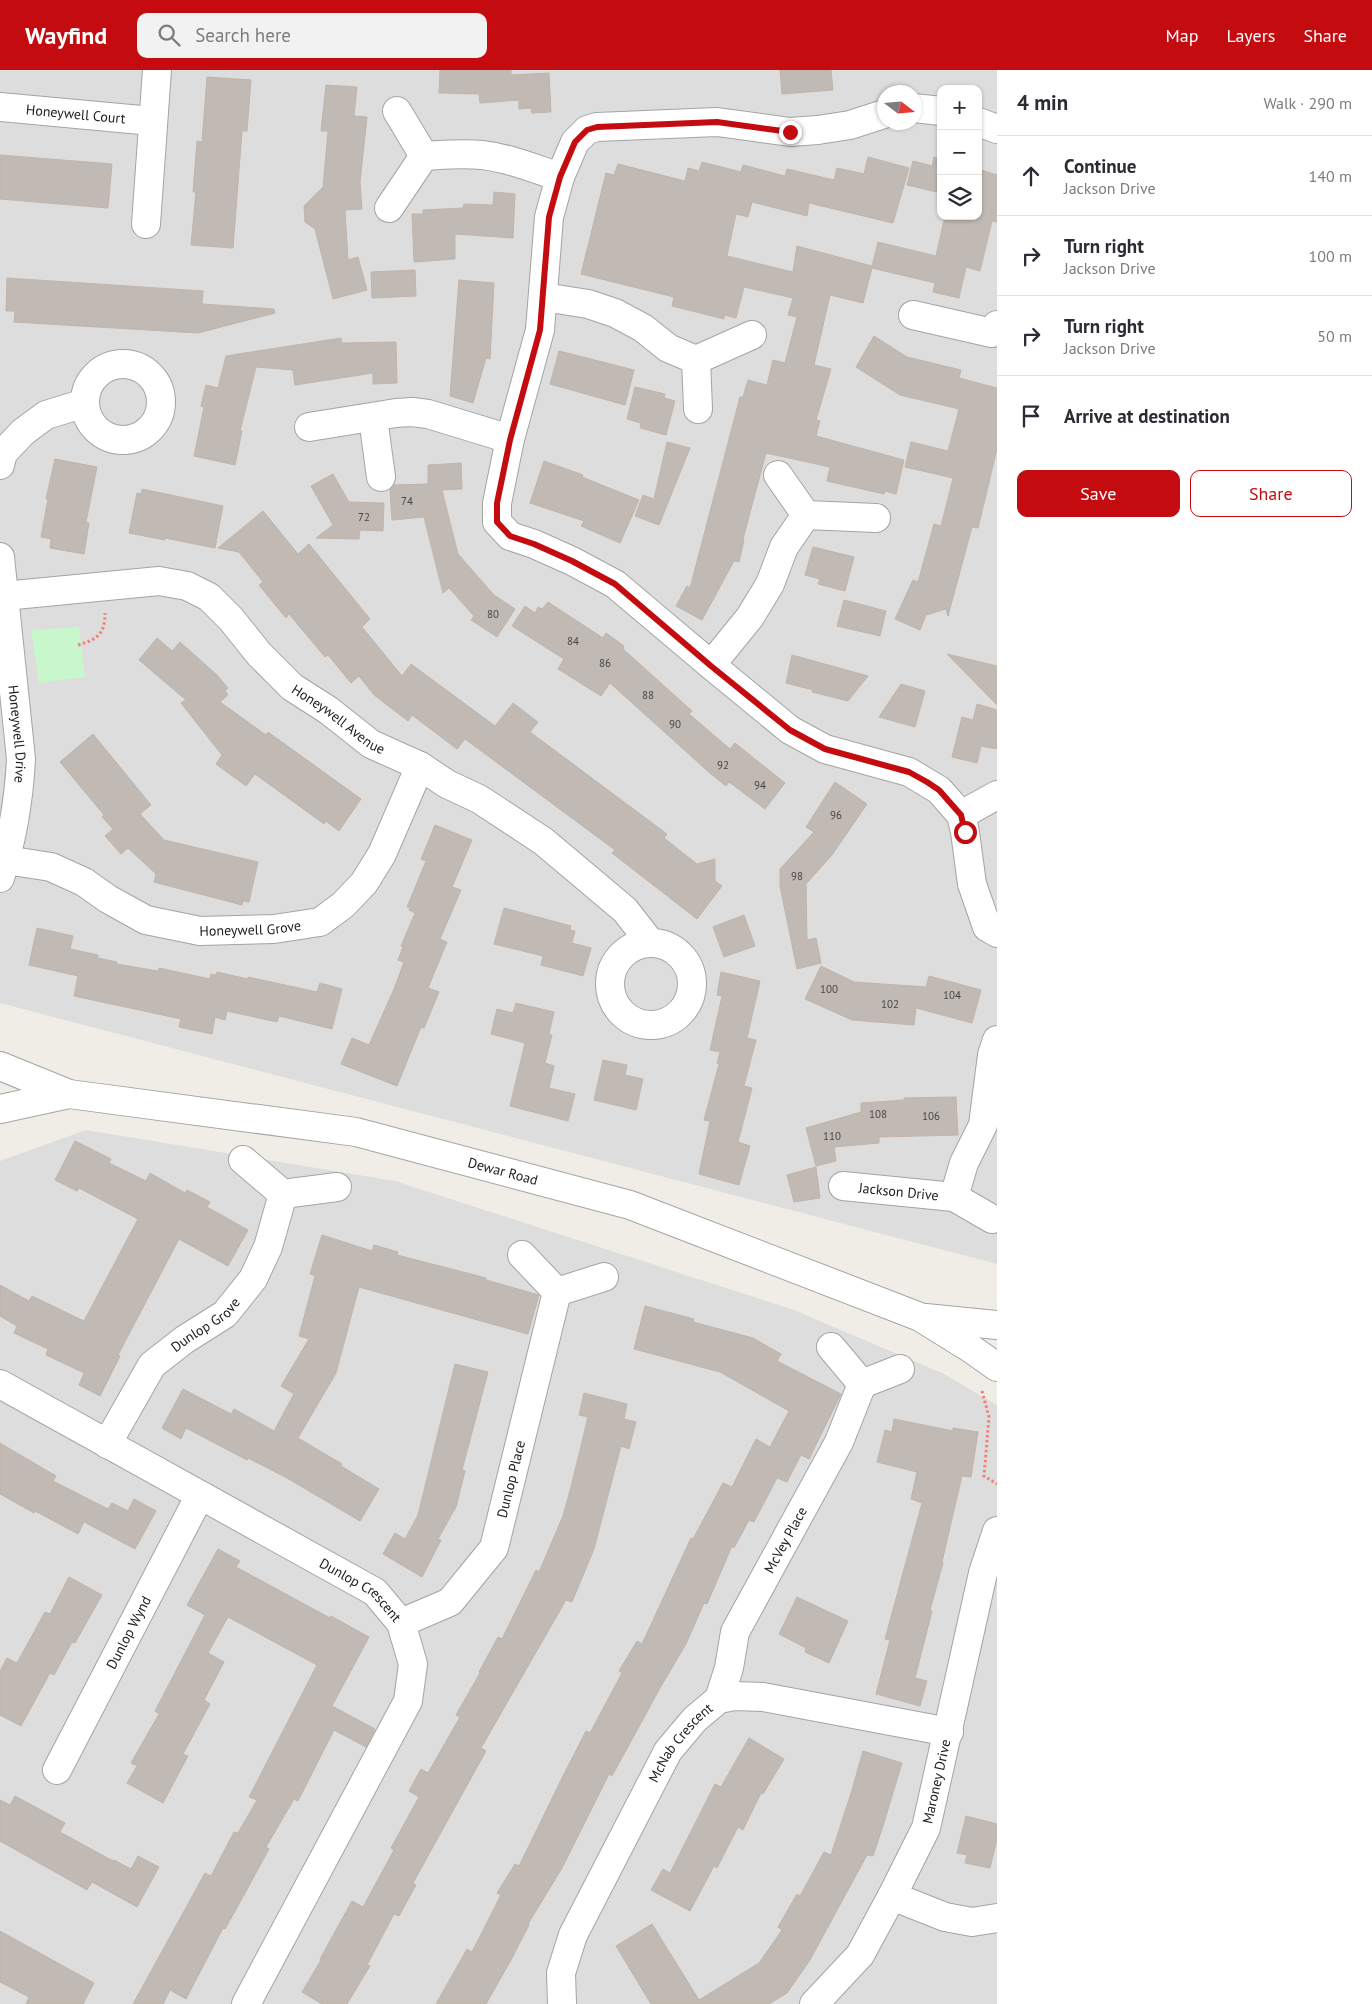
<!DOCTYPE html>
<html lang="en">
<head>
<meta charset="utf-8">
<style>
  body { margin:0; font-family:"PT Sans",sans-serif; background:#f2f2f3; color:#2b2b33 }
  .controls { position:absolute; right:15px; top:15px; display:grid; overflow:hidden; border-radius:10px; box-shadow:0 1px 4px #0004 }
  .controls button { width:45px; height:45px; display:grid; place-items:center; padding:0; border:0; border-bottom:1px solid #e1e1e2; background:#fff; color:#2b2b33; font:25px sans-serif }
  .compass { position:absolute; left:877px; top:15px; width:45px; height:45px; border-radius:50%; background:#fff; box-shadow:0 1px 4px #0004; rotate:106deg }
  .stop { position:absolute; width:15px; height:15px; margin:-11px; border:4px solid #c40c10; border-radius:50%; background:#fff }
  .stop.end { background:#c40c10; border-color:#fff; box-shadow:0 1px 5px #0008 }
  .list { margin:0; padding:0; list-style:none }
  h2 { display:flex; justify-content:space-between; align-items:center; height:65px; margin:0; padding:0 20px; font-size:21px }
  h2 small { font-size:16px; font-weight:400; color:#7c7c81 }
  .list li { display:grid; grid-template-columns:32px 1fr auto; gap:15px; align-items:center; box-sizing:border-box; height:80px; padding:0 20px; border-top:1px solid #e1e1e2 }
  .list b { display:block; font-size:19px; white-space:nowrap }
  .list p { margin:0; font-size:16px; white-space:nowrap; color:#7c7c81 }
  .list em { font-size:16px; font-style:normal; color:#7c7c81 }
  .actions { display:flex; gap:10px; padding:15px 20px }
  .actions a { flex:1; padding:11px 0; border:1px solid #c40c10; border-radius:10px; text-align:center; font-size:18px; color:#c40c10 }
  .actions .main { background:#c40c10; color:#fff }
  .icon { flex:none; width:28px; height:28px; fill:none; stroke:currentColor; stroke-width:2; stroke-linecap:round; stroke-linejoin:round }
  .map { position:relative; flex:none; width:997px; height:1934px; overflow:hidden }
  header { display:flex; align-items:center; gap:30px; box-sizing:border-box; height:70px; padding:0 25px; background:#c40c10; color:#fff }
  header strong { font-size:24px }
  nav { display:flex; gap:28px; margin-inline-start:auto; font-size:18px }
  .search { width:350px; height:45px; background:#f2f2f3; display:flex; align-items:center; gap:12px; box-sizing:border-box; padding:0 18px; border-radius:10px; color:#7c7c81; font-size:19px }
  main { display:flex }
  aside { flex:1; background:#fff }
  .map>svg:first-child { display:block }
  .residential { fill:#dedddd; fill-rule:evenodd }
  .park { fill:#c7f7ca }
  .building { fill:#c0b9b4; stroke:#c1b4aa }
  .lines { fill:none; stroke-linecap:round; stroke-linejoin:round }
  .minor-casing { stroke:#a4a4a4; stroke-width:30 }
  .path { stroke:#f28076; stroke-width:3; stroke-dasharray:2.5 2.5; stroke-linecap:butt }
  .minor { stroke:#fff; stroke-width:28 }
  .route { stroke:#c40c10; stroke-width:6 }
  .labels { text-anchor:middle; stroke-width:4; stroke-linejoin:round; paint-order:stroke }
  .number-label { font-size:11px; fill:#484645 }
  .street-label { font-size:14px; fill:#202020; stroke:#fff }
</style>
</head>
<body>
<header>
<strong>Wayfind</strong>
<div class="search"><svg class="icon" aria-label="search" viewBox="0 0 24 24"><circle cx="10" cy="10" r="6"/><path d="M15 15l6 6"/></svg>Search here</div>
<nav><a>Map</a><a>Layers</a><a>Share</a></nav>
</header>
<main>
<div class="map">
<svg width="997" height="1934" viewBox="0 0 997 1934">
  <rect width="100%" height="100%" fill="#f0ede7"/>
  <g class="residential">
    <path d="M0 0H997V1194L0 933ZM941 19H978V146H941ZM884 22H914V52H884Z"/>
    <path d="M86 1060 395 1111 794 1240 944 1304 997 1335V1934H0V1091Z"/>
  </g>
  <path class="park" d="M79 557 85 607 39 613 31 560Z"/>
  <g class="building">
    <path d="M440 0H511V5L549 3 551 42 532 43 531 38 519 39V30L480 33 479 24 439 23Z"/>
    <path d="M780 0H831L833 20 782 24Z"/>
    <path d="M207 7 251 10 247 61H242L233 178 191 175 196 122H193L197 71 202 72Z"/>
    <path d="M326 15 357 17 354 46 367 47 360 112 362 139 345 140 348 190 358 187 367 220 333 229 315 159 305 152 304 136 323 117 328 61H321Z"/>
    <path d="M0 85 112 94 108 138 0 129Z"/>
    <path d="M868 87 909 98 893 153 809 133 807 146 752 132 748 147 736 144 727 186 793 202 797 176 872 196 878 172 936 186 945 146H978V99L997 105V152L992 151 980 201 966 197 959 228 933 222 935 213 872 198 863 233 830 225 814 295 831 299 816 350 820 351 816 366 904 390 896 424 885 421 884 424 827 411 830 397 766 383 743 469 744 470 739 492 734 491 702 550 676 536 687 516 690 518 740 327H743L748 310 767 315 773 290 785 293 797 247 788 245 793 228 744 217 736 248 724 245V249L672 236 674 227 581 204 606 103 614 105 618 94 685 111 688 98 699 101 702 92 741 102 743 95 785 106 787 99 834 110 837 98 864 104Z"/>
    <path d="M934 87 941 89V123L907 115 913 91 932 96Z"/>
    <path d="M494 122 515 124 513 168 455 164V189L414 192 412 144H423V140L463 138 464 134 493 135Z"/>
    <path d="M415 200 416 226 372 228 371 202Z"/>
    <path d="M7 208 203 221 202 234 274 239 275 243 198 263 14 252 15 241H6Z"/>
    <path d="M459 210 494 213 490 289 486 288 473 333 450 326Z"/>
    <path d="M874 266 907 287 961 300 959 308 997 318V379L978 458 972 457 948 546 946 539 926 545 920 560 895 549 913 510 918 512 934 454 941 456 953 408 905 397 911 372 948 381 959 339 900 325 856 297Z"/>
    <path d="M341 268 342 273 396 272 397 313 373 314V303L295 315 293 300 256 297 240 361H242L235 395 194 386 204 337 201 336 206 315 218 318 226 286Z"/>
    <path d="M559 281 634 300 625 335 550 314Z"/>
    <path d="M635 317 665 324 664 328 675 331 666 365 640 358 641 353 627 349Z"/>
    <path d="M667 372 690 378 659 455 635 446 643 425 654 429Z"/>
    <path d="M55 389 97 397 86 452 89 453 84 484 50 478 51 469 41 467 48 429H46Z"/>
    <path d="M544 391 583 405 582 407 639 430 620 473 581 456 584 451 530 433Z"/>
    <path d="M461 393 462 419 442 420 458 484 494 525 515 539 497 567 471 550 474 546 449 518 443 523 424 447 392 450 390 420 394 415 428 414V395Z"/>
    <path d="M333 404 349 432 384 433 383 461 360 460 359 469 316 468 333 455 311 416Z"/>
    <path d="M142 419 223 436 215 478 165 468V470L129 463 137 423 141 424Z"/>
    <path d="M263 441 298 484 309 474 370 549 362 557 402 606 411 594 495 656 513 633 538 652 530 662 667 764 664 768 697 794 715 789V811L722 816 697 849 612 783 615 780 465 669 457 679 412 645 408 651 374 625 359 606 351 613 328 585 325 587 289 544 286 548 259 515 263 512 239 482 218 478Z"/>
    <path d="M813 477 854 487 845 521 818 514 820 509 805 505Z"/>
    <path d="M844 530 886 541 880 566 837 556Z"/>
    <path d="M548 532 603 568 606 563 624 576 623 579 692 641 689 644 730 679 735 673 785 713 765 739 729 712 726 716 711 704 610 613 601 626 558 599 564 589 512 556 525 536 535 543 538 537 542 539Z"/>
    <path d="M157 568 172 581 180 572 217 605 228 618 225 621 228 625 220 632 266 665 268 662 361 729 339 761 326 751 324 754 255 704 246 716 216 694 222 685 181 633 186 630 139 590Z"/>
    <path d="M947 584 997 596V635Z"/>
    <path d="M792 585 868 606 848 631 812 622 813 620 786 613Z"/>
    <path d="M901 614 925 621 915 657 879 647Z"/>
    <path d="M977 634 997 640V679L981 676 977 693 952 687 962 647 973 650Z"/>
    <path d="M93 664 151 735 140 744 164 770 258 792 249 832 243 831 242 835 154 812 156 804 128 778 121 784 105 766 113 759 102 747 104 745 60 692Z"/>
    <path d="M835 712 867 734 832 785 806 814 807 870 816 868 821 893 797 899 780 816V799L814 762 806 757Z"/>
    <path d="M435 755 472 770 452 817 461 820 440 869 447 872 428 918 439 922 424 958 421 957 397 1016 341 994 352 968 369 975 394 919 404 892 398 890 403 877 401 876 415 843 409 840 410 838 407 837 426 791 421 789Z"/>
    <path d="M504 838 571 856 570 860 575 861 572 873 591 878 583 906 541 895 543 886 494 874Z"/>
    <path d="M744 845 755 876 724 887 713 857Z"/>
    <path d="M37 858 73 866 70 879 98 885V888L117 892 116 894 158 901 159 898 210 909 211 904 216 905 217 902 248 909V907L317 922 320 913 342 919 332 959 279 946 277 952 227 941 225 950 215 947 212 964 179 957 181 949 74 926 78 906 29 895Z"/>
    <path d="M821 896 854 912 926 917 929 906 981 920 972 953 916 938 914 955 852 950 805 929Z"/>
    <path d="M721 902 760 911 747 968 756 970 744 1016 752 1018 738 1072 750 1076 739 1115 699 1104 710 1051 704 1050 719 994 717 993 720 982 710 980 722 926 717 925Z"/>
    <path d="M516 933 554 942 549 964 552 965 545 993 554 996 549 1018 575 1024 568 1051 510 1036 525 973 491 964 497 939 513 943Z"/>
    <path d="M603 990 627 995 625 1005 643 1009 636 1040 594 1030Z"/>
    <path d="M956 1027 958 1065 879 1067V1073L834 1077 836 1091 816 1096 806 1058 861 1042V1033L904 1030V1028Z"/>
    <path d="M75 1071 111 1089 109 1093 146 1111 150 1103 185 1123 187 1120 210 1132 207 1137 248 1160 228 1196 179 1169 118 1285 120 1286 100 1326 79 1315 84 1303 46 1285 48 1279 14 1263 17 1256 0 1246V1215L29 1231 32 1226 84 1251 138 1149 79 1118 77 1121 55 1110Z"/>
    <path d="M816 1097 820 1128 794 1132 787 1105Z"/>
    <path d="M322 1165 372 1181 374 1175 398 1182 397 1185 486 1208V1210L539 1225 528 1264 359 1217 336 1303 298 1368 342 1394 341 1396 379 1419 360 1451 287 1408 248 1388 247 1390 186 1358 181 1369 162 1358 183 1319 231 1344 234 1339 274 1361 294 1324 281 1316 309 1269 299 1266 315 1206 310 1204Z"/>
    <path d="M645 1236 694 1249 693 1252 753 1268 781 1284 777 1291 841 1324 809 1389 801 1385 787 1412 777 1408 754 1452 749 1450 734 1478 732 1476 707 1534 704 1533 686 1574 660 1618 612 1706 609 1704 562 1798 528 1854 529 1855 511 1890 486 1934H436L467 1879 472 1882 501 1825 497 1823 515 1794 519 1796 563 1706 586 1661 590 1663 622 1603 619 1601 637 1571 642 1574 691 1468 693 1469 723 1413 732 1417 756 1369 770 1377 789 1341 720 1302 634 1279Z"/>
    <path d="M455 1294 488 1302 462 1400 465 1401 456 1437 438 1469 441 1470 422 1507 383 1484 395 1463 405 1469 418 1445Z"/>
    <path d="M584 1323 627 1334 624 1349 636 1352 629 1379 621 1376 594 1479 572 1532 566 1530 481 1678 486 1681 413 1813 416 1815 399 1846 394 1844 367 1895 370 1896 347 1934H322L302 1922 321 1890 320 1889 352 1831 363 1837 394 1780 391 1778 419 1727 409 1721 421 1699 428 1703 460 1647 456 1645 480 1603 479 1602 498 1567 502 1569 536 1500 539 1502 563 1446 571 1417 588 1347 579 1345Z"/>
    <path d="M894 1349 953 1361V1358L978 1362 971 1407 962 1406 942 1492 943 1493 930 1540 932 1541 915 1608 927 1611 920 1636 876 1624 890 1570 885 1569 922 1433 911 1429 917 1402 877 1392 885 1360 892 1362Z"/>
    <path d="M0 1373 56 1406 53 1411 108 1439 112 1433 128 1441 134 1429 156 1441 135 1479 84 1452 78 1464 35 1441 34 1443 0 1424Z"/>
    <path d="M218 1479 240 1491 236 1497 330 1548 331 1546 369 1567 332 1636 375 1659 366 1677 334 1660 298 1731 294 1729 266 1777 269 1779 244 1825 225 1859 223 1858 186 1929 170 1920 163 1934H133L205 1803 211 1806 234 1762 238 1763 257 1730 249 1727 317 1595 228 1547 208 1583 224 1592 204 1630 210 1634 183 1684 188 1686 163 1733 127 1713 137 1696 131 1693 159 1644 155 1641 205 1545 187 1535Z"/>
    <path d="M69 1507 102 1525 75 1573 72 1572 54 1605 50 1603 21 1656 0 1645V1601L7 1588 17 1593 45 1542 50 1544Z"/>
    <path d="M797 1527 848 1551 829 1593 805 1582 806 1578 779 1564Z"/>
    <path d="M749 1668 784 1689 763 1724 761 1723 743 1760 738 1757 717 1798 714 1796 690 1841 651 1820 663 1799 670 1803 715 1714 721 1717Z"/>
    <path d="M863 1681 902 1693 883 1756 873 1786 867 1785 810 1890 787 1923 769 1934H651L616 1876 652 1854 699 1930 759 1893 782 1860 778 1857 797 1824 800 1826 824 1782 831 1785 852 1720Z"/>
    <path d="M15 1726 65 1753 60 1762 113 1791 114 1790 131 1799 138 1786 159 1797 137 1837 92 1812 87 1820 0 1771V1730L10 1735Z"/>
    <path d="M966 1746 997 1754V1769L990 1798 965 1793 967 1785 957 1783Z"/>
    <path d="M0 1861 94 1913 83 1934H26L29 1927 0 1912Z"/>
  </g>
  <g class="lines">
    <g class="minor-casing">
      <g id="minor">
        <path id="s1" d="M0 37 152 51"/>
        <path d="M914 38 941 41"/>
        <path d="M397 41 424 86"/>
        <path d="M884 44 850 55 818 60 790 62 717 52 597 57 587 60 575 72 560 107 549 147 540 260 510 369 497 433V452L510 466 534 474 572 491 615 514 711 595 790 660 825 679 909 702 939 720 961 745 965 762 972 814 987 857 997 863"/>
        <path d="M978 52 997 59"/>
        <path d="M389 138 424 86C443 85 462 83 482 85 509 88 535 99 560 107"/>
        <path d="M146 154 157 0"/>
        <path d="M544 227 588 234 615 243 643 258 668 278 696 290 752 265"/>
        <path d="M913 245 992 263 997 255"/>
        <path d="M696 290 698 339"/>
        <circle cx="123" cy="332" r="38"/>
        <path d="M373 348 381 407"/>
        <path d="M309 357 396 343 412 342 428 344 510 369"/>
        <path d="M0 395 3 383 23 362 46 345 85 333"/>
        <path d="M778 405 806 445"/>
        <path id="s2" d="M0 487 21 689C19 729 12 770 0 808"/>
        <path id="s3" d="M4 526 159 511 187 516 209 527 231 549 259 584 292 617 328 640 371 674 420 696 447 714 479 729 543 771 625 840 650 872"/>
        <path d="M711 595 750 547 770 514 784 477 806 445 876 448"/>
        <path d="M961 745 997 725"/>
        <path id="s4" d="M6 790 51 797 84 812 108 829 146 850 200 861 274 859 320 852 343 835 364 813 382 784 420 696"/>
        <circle cx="651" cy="914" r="41"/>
        <path id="s5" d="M0 996 69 1024 356 1062 630 1135 920 1247 970 1278 997 1297"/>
        <path d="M0 1039 69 1024"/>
        <path d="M243 1090 283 1124 337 1117"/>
        <path id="s6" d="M843 1116 954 1127 964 1093 983 1055 992 985 997 970"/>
        <path d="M954 1127 992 1149"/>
        <path d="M522 1185 557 1222 604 1207"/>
        <path d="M926 1248 997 1255"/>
        <path id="s7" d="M0 1314 375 1522 401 1553 413 1594 408 1631 246 1934"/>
        <path d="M862 1314 900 1299"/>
        <path id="s8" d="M107 1374 152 1295 184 1270 225 1244 253 1209 268 1177 283 1124"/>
        <path id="s9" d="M401 1553 450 1532 494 1478 557 1222"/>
        <path id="s10" d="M719 1629 729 1598 735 1562 839 1372 862 1314 831 1277"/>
        <path id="s11" d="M57 1700 200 1425"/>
        <path d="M892 1826 945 1847 972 1852 997 1848"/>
        <path id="s12" d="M562 1934 561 1903 573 1865 668 1681 695 1649 719 1629 735 1626 763 1627 949 1662"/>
        <path id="s13" d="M814 1934 860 1885 892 1826 926 1758 983 1503 997 1461"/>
      </g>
    </g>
    <g class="path">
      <path d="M78 575C98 569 105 564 105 543"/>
      <path d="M982 1321 989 1347 984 1406 997 1414"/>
    </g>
    <use href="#minor" class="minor"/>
  </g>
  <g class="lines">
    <path class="route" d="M790 62 717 52 597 57 587 60 575 72 560 107 549 147 540 260 510 370 497 433V452L510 466 534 474 572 491 615 514 711 596 790 660 825 679 909 702 927 712 939 720 961 745 965 762"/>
  </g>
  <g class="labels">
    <g class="number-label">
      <text x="407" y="435">74</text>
      <text x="364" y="451">72</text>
      <text x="493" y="548">80</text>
      <text x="573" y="575">84</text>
      <text x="605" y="597">86</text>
      <text x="648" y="629">88</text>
      <text x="675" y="658">90</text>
      <text x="723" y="699">92</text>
      <text x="760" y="719">94</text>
      <text x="836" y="749">96</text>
      <text x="797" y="810">98</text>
      <text x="829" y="923">100</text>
      <text x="952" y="929">104</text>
      <text x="890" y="938">102</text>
      <text x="878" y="1048">108</text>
      <text x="931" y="1050">106</text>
      <text x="832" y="1070">110</text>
    </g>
    <g class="street-label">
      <text dy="5" stroke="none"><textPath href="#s1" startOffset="76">Honeywell Court</textPath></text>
      <text dy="5" stroke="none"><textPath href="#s3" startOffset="388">Honeywell Avenue</textPath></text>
      <text dy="5" stroke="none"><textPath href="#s2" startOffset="178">Honeywell Drive</textPath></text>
      <text dy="5" stroke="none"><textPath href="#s4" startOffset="260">Honeywell Grove</textPath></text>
      <text dy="5" stroke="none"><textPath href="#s5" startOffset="516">Dewar Road</textPath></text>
      <text dy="5" stroke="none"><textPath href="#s6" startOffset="56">Jackson Drive</textPath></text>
      <text dy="5" stroke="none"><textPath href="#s8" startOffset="158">Dunlop Grove</textPath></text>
      <text dy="5" stroke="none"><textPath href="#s9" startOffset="194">Dunlop Place</textPath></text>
      <text dy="5" stroke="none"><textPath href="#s10" startOffset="174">McVey Place</textPath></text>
      <text dy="5" stroke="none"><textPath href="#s7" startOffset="416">Dunlop Crescent</textPath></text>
      <text dy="5" stroke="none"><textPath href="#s11" startOffset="155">Dunlop Wynd</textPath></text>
      <text dy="5" stroke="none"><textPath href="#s12" startOffset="292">McNab Crescent</textPath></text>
      <text dy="5" stroke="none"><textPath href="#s13" startOffset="258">Maroney Drive</textPath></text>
    </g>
  </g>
</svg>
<div class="controls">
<button>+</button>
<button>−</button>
<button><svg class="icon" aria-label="layers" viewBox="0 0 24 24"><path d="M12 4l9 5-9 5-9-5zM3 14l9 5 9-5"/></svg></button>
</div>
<svg class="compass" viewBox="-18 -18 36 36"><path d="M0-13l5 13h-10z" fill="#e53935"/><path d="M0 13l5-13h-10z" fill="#7c7c81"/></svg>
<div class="stop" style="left:965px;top:762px"></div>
<div class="stop end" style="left:790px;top:62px"></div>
</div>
<aside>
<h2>4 min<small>Walk · 290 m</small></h2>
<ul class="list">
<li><svg class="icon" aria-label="ahead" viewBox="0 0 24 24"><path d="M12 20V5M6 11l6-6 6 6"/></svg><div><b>Continue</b><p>Jackson Drive</p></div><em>140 m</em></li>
<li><svg class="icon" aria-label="right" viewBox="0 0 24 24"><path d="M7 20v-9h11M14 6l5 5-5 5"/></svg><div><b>Turn right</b><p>Jackson Drive</p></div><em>100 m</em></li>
<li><svg class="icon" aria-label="right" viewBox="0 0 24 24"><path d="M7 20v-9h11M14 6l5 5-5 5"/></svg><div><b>Turn right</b><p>Jackson Drive</p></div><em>50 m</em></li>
<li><svg class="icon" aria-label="arrive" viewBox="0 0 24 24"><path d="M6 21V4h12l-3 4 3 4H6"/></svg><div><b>Arrive at destination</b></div></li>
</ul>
<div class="actions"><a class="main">Save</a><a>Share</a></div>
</aside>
</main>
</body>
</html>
